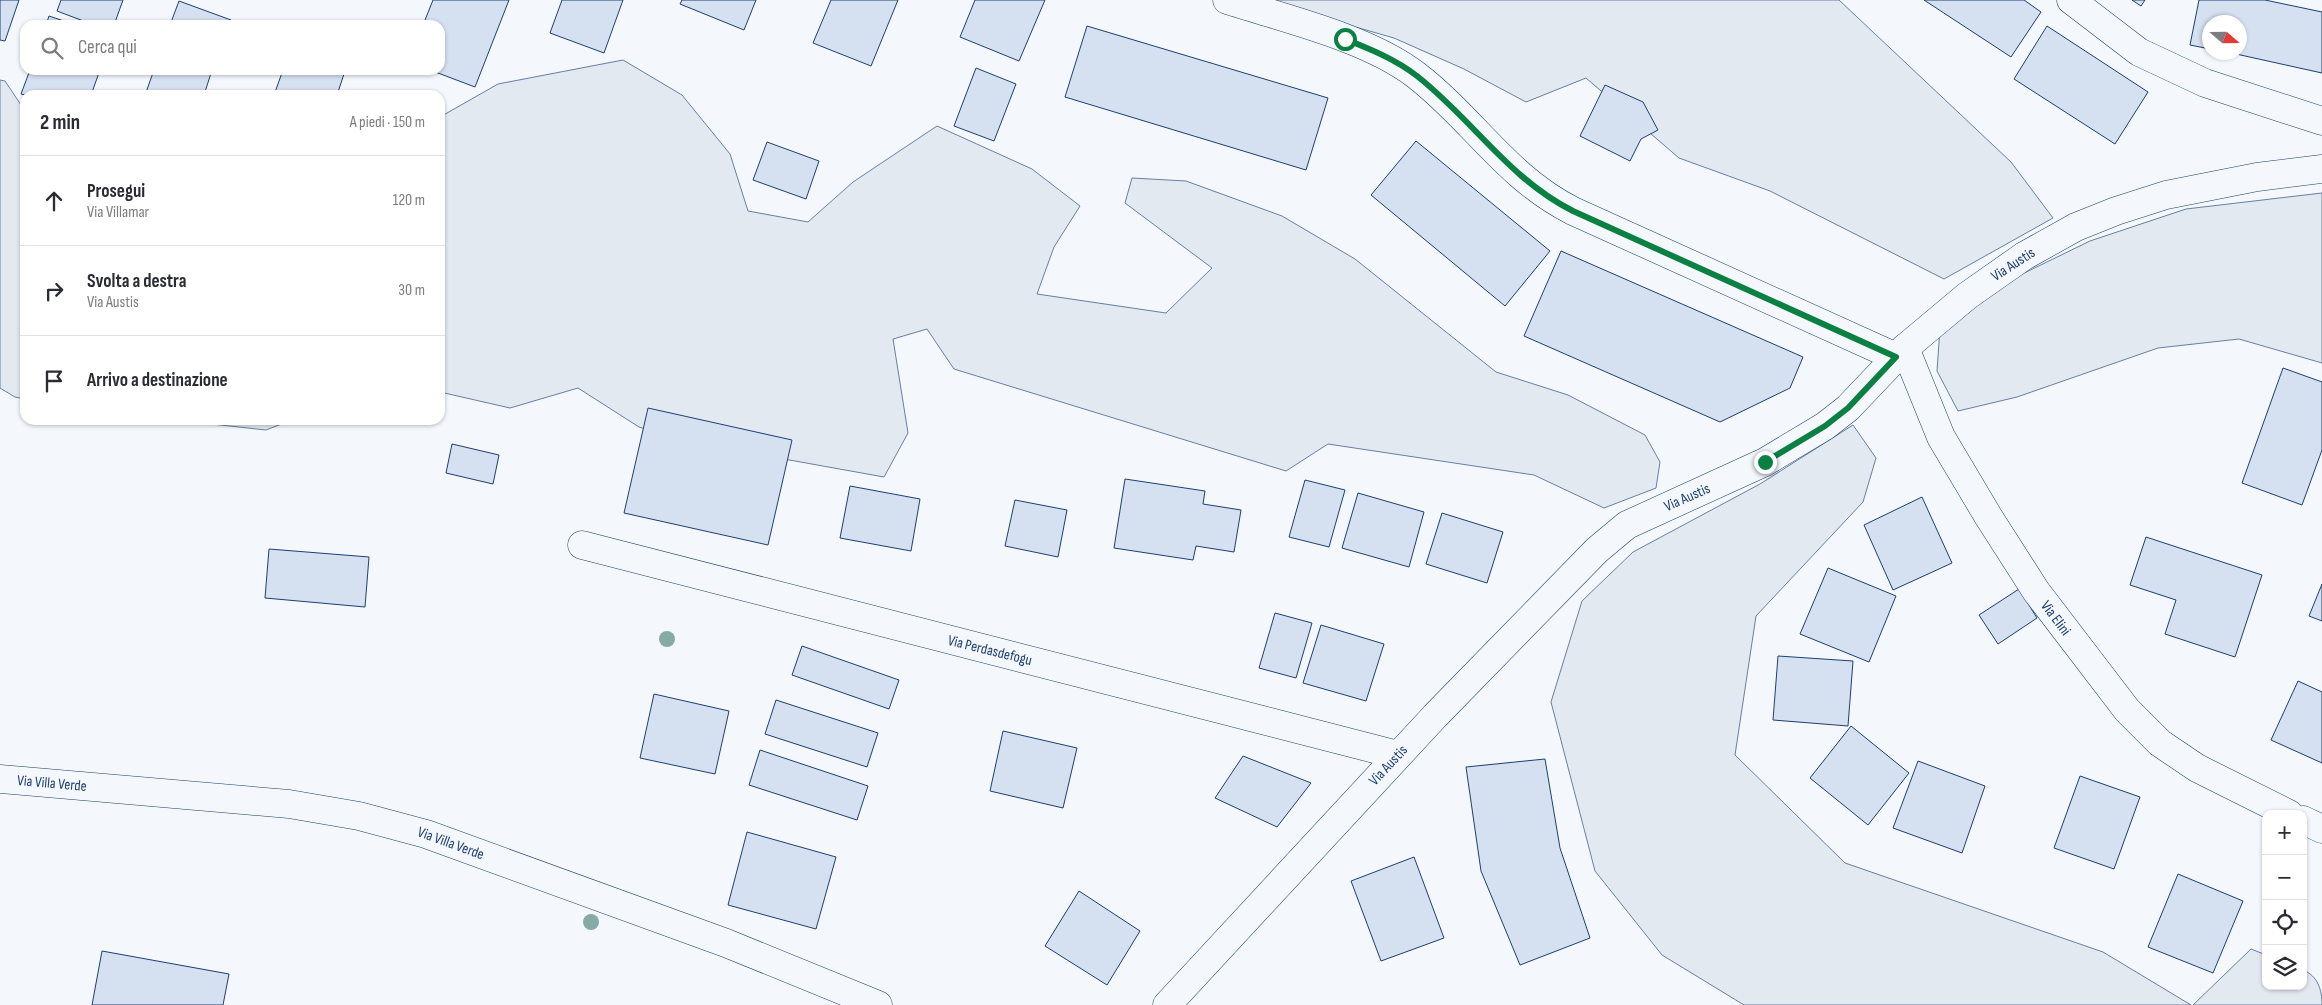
<!DOCTYPE html>
<html lang="it">
<head>
<meta charset="utf-8">
<style>
  body { margin:0; font-family:"Sofia Sans Condensed",sans-serif; background:#f2f2f3; color:#2b2b33 }
  .controls { position:absolute; right:15px; bottom:15px; display:grid; overflow:hidden; border-radius:10px; box-shadow:0 1px 4px #0004 }
  .controls button { width:45px; height:45px; display:grid; place-items:center; padding:0; border:0; border-bottom:1px solid #e1e1e2; background:#fff; color:#2b2b33; font:25px sans-serif }
  .compass { position:absolute; left:2202px; top:15px; width:45px; height:45px; border-radius:50%; background:#fff; box-shadow:0 1px 4px #0004; rotate:110deg }
  .stop { position:absolute; width:15px; height:15px; margin:-11px; border:4px solid #0b8043; border-radius:50%; background:#fff }
  .stop.end { background:#0b8043; border-color:#fff; box-shadow:0 1px 5px #0008 }
  .list { margin:0; padding:0; list-style:none }
  h2 { display:flex; justify-content:space-between; align-items:center; height:65px; margin:0; padding:0 20px; font-size:21px }
  h2 small { font-size:16px; font-weight:400; color:#7c7c81 }
  .list li { display:grid; grid-template-columns:32px 1fr auto; gap:15px; align-items:center; box-sizing:border-box; height:90px; padding:0 20px; border-top:1px solid #e1e1e2 }
  .list b { display:block; font-size:19px; white-space:nowrap }
  .list p { margin:0; font-size:16px; white-space:nowrap; color:#7c7c81 }
  .list em { font-size:16px; font-style:normal; color:#7c7c81 }
  .icon { flex:none; width:28px; height:28px; fill:none; stroke:currentColor; stroke-width:2; stroke-linecap:round; stroke-linejoin:round }
  .map { position:relative; flex:none; width:2322px; height:1005px; overflow:hidden }
  .search { position:absolute; background:#fff; box-shadow:0 1px 4px #0004; left:20px; top:20px; width:425px; height:55px; display:flex; align-items:center; gap:12px; box-sizing:border-box; padding:0 18px; border-radius:15px; color:#7c7c81; font-size:19px }
  .panel { position:absolute; background:#fff; box-shadow:0 1px 4px #0004; left:20px; top:90px; width:425px; height:335px; border-radius:15px }
  .map>svg:first-child { display:block }
  .green { fill:#e3e9f0; stroke:#687fa3 }
  .building { fill:#d5e0f0; stroke:#1d3f73 }
  .lines { fill:none; stroke-linecap:round; stroke-linejoin:round }
  .street-casing { stroke:#1d3f73; stroke-width:29 }
  .street { stroke:#f4f7fb; stroke-width:28 }
  .tree { fill:#86aba6 }
  .route { stroke:#0b8043; stroke-width:6 }
  .labels { text-anchor:middle; stroke-width:4; stroke-linejoin:round; paint-order:stroke }
  .street-label { font-size:15px; fill:#1d3f73; stroke:#f4f7fb }
</style>
</head>
<body>
<div class="map">
<svg width="2322" height="1005" viewBox="0 0 2322 1005">
  <rect width="100%" height="100%" fill="#f4f7fb"/>
  <g class="green">
    <path d="M1261 0H1839L2011 162 2053 218 1944 279 1770 191 1679 158 1586 78 1526 102 1464 69 1394 38Z"/>
    <path d="M623 60 682 95 730 154 748 211 808 222 853 182 937 126 1032 169 1080 206 1054 247 1037 294 1166 313 1212 268 1125 203 1132 178 1186 181 1282 216 1355 259 1496 372 1568 395 1645 435 1660 462 1656 488 1604 508 1534 475 1328 444 1286 471 954 369 927 329 893 339 908 433 884 477 684 441 639 427 578 388 510 408 440 392V117L498 84Z"/>
    <path d="M0 80 5 81 25 111V399L15 397 0 388Z"/>
    <path d="M2322 193V363L2239 339 2158 348 2017 397 1958 411 1937 371 1940 328 2012 279 2090 241 2186 209Z"/>
    <path d="M175 420H292L266 430Z"/>
    <path d="M1853 425 1876 458 1863 502 1756 616 1735 755 1845 863 2103 952 2191 1005H1744L1662 955 1595 871 1551 702 1582 601 1633 552 1760 484Z"/>
    <path d="M2251 949 2266 955V986H2303V970C2318 976 2322 990 2322 1005H2193Z"/>
  </g>
  <g class="building">
    <path d="M0 0H19L5 41 0 40Z"/>
    <path d="M61 0H123L114 25H94L57 11Z"/>
    <path d="M433 0H509L475 87 430 70H440V25H423Z"/>
    <path d="M562 0H623L604 53 550 33Z"/>
    <path d="M682 0H756L744 30 680 4Z"/>
    <path d="M831 0H898L871 66 813 43Z"/>
    <path d="M975 0H1045L1019 61 960 37Z"/>
    <path d="M1924 0H2024L2041 12 2011 57Z"/>
    <path d="M2132 0H2145L2141 6Z"/>
    <path d="M2199 0H2265L2322 12V73L2227 52H2240V22H2210V49L2190 45Z"/>
    <path d="M179 1 231 20 229 25H170Z"/>
    <path d="M49 16 76 25H46Z"/>
    <path d="M1087 26 1328 98 1306 170 1065 97Z"/>
    <path d="M2047 26 2148 92 2115 144 2014 79Z"/>
    <path d="M976 68 1016 84 994 141 954 126Z"/>
    <path d="M30 70H100L91 95H25L21 94Z"/>
    <path d="M154 70H212L204 95H145Z"/>
    <path d="M283 70H343L345 71 337 95H274Z"/>
    <path d="M1605 85 1643 102 1658 130 1641 139 1630 161 1580 136Z"/>
    <path d="M1416 141 1550 251 1505 306 1371 195Z"/>
    <path d="M767 142 819 161 806 199 753 180Z"/>
    <path d="M1561 251 1803 357 1790 388 1720 422 1524 336Z"/>
    <path d="M2283 368 2322 382V450L2302 505 2242 483Z"/>
    <path d="M648 408 792 440 768 545 624 513Z"/>
    <path d="M452 444 499 455 493 484 446 473Z"/>
    <path d="M1125 479 1205 491 1203 504 1241 510 1234 552 1196 546 1193 560 1114 548Z"/>
    <path d="M1305 480 1345 490 1329 547 1289 537Z"/>
    <path d="M850 486 920 499 911 551 840 538Z"/>
    <path d="M1358 493 1424 512 1409 567 1342 548Z"/>
    <path d="M1922 497 1952 563 1893 590 1864 525Z"/>
    <path d="M1015 500 1067 510 1058 557 1005 546Z"/>
    <path d="M1442 513 1503 532 1487 583 1426 564Z"/>
    <path d="M2146 537 2262 575 2235 657 2165 634 2176 600 2130 585Z"/>
    <path d="M269 549 369 557 365 607 265 598Z"/>
    <path d="M1828 568 1896 596 1869 662 1800 634Z"/>
    <path d="M2322 584V621L2309 616Z"/>
    <path d="M2019 589 2037 618 1998 644 1979 615Z"/>
    <path d="M1275 613 1312 623 1296 678 1259 668Z"/>
    <path d="M1321 625 1384 644 1366 701 1303 683Z"/>
    <path d="M802 646 899 680 889 709 792 675Z"/>
    <path d="M1778 656 1853 661 1848 726 1773 720Z"/>
    <path d="M2298 681 2322 692V763L2271 740Z"/>
    <path d="M654 694 729 711 715 774 640 758Z"/>
    <path d="M776 700 878 733 867 767 765 734Z"/>
    <path d="M1851 726 1909 773 1868 825 1810 778Z"/>
    <path d="M1003 731 1077 748 1063 808 990 791Z"/>
    <path d="M760 750 868 786 857 820 749 785Z"/>
    <path d="M1243 756 1311 783 1277 827 1215 798Z"/>
    <path d="M1545 759 1560 848 1590 938 1520 965 1481 871 1466 767Z"/>
    <path d="M1918 761 1985 786 1962 853 1893 828Z"/>
    <path d="M2080 776 2140 797 2114 869 2054 848Z"/>
    <path d="M747 832 836 857 816 929 728 905Z"/>
    <path d="M1414 857 1444 938 1381 961 1351 881Z"/>
    <path d="M2178 874 2243 901 2213 973 2148 947Z"/>
    <path d="M1079 891 1140 931 1107 985 1045 946Z"/>
    <path d="M102 951 229 974 223 1005H92Z"/>
  </g>
  <g class="lines">
    <g class="street-casing">
      <g id="street">
        <path d="M1227 0C1286 19 1368 38 1416 75 1473 119 1506 177 1573 211L1896 357"/>
        <path d="M2071 0 2139 52 2205 83 2322 121"/>
        <path d="M1905 348 1941 437 1988 516 2036 591 2127 710 2160 743 2197 768 2289 814"/>
        <path d="M582 545 1398 755"/>
        <path d="M0 779 289 804 359 816 426 834 726 943 878 1005"/>
        <path d="M2303 820 2322 829"/>
        <path d="M1167 1005 1435 716 1597 550 1627 525 1765 462 1825 426 1848 408 1905 348 1967 296 2024 256 2076 227 2116 211 2166 195 2257 177 2322 169"/>
      </g>
    </g>
    <use href="#street" class="street"/>
  </g>
  <g class="tree">
    <circle cx="667" cy="639" r="8"/>
    <circle cx="591" cy="922" r="8"/>
  </g>
  <g class="lines">
    <path class="route" d="M1345 39C1370 49 1395 59 1417 76 1472 119 1509 179 1573 211L1896 357 1848 408 1825 426 1765 462"/>
  </g>
  <g class="labels">
    <g class="street-label">
      <text transform="translate(2013 264) rotate(-33)" y="5">Via Austis</text>
      <text transform="translate(1687 497) rotate(-24)" y="5">Via Austis</text>
      <text transform="translate(2056 618) rotate(53)" y="5">Via Elini</text>
      <text transform="translate(990 650) rotate(14)" y="5">Via Perdasdefogu</text>
      <text transform="translate(1388 765) rotate(-47)" y="5">Via Austis</text>
      <text transform="translate(52 783) rotate(5)" y="5">Via Villa Verde</text>
      <text transform="translate(451 843) rotate(20)" y="5">Via Villa Verde</text>
    </g>
  </g>
</svg>
<div class="controls">
<button>+</button>
<button>−</button>
<button><svg class="icon" aria-label="locate" viewBox="0 0 24 24"><circle cx="12" cy="12" r="6"/><path d="M12 2v4M12 18v4M2 12h4M18 12h4"/></svg></button>
<button><svg class="icon" aria-label="layers" viewBox="0 0 24 24"><path d="M12 4l9 5-9 5-9-5zM3 14l9 5 9-5"/></svg></button>
</div>
<svg class="compass" viewBox="-18 -18 36 36"><path d="M0-13l5 13h-10z" fill="#e53935"/><path d="M0 13l5-13h-10z" fill="#7c7c81"/></svg>
<div class="stop" style="left:1345px;top:39px"></div>
<div class="stop end" style="left:1765px;top:462px"></div>
<div class="search"><svg class="icon" aria-label="search" viewBox="0 0 24 24"><circle cx="10" cy="10" r="6"/><path d="M15 15l6 6"/></svg>Cerca qui</div>
<section class="panel">
<h2>2 min<small>A piedi · 150 m</small></h2>
<ul class="list">
<li><svg class="icon" aria-label="ahead" viewBox="0 0 24 24"><path d="M12 20V5M6 11l6-6 6 6"/></svg><div><b>Prosegui</b><p>Via Villamar</p></div><em>120 m</em></li>
<li><svg class="icon" aria-label="right" viewBox="0 0 24 24"><path d="M7 20v-9h11M14 6l5 5-5 5"/></svg><div><b>Svolta a destra</b><p>Via Austis</p></div><em>30 m</em></li>
<li><svg class="icon" aria-label="arrive" viewBox="0 0 24 24"><path d="M6 21V4h12l-3 4 3 4H6"/></svg><div><b>Arrivo a destinazione</b></div></li>
</ul>
</section>
</div>
</body>
</html>
